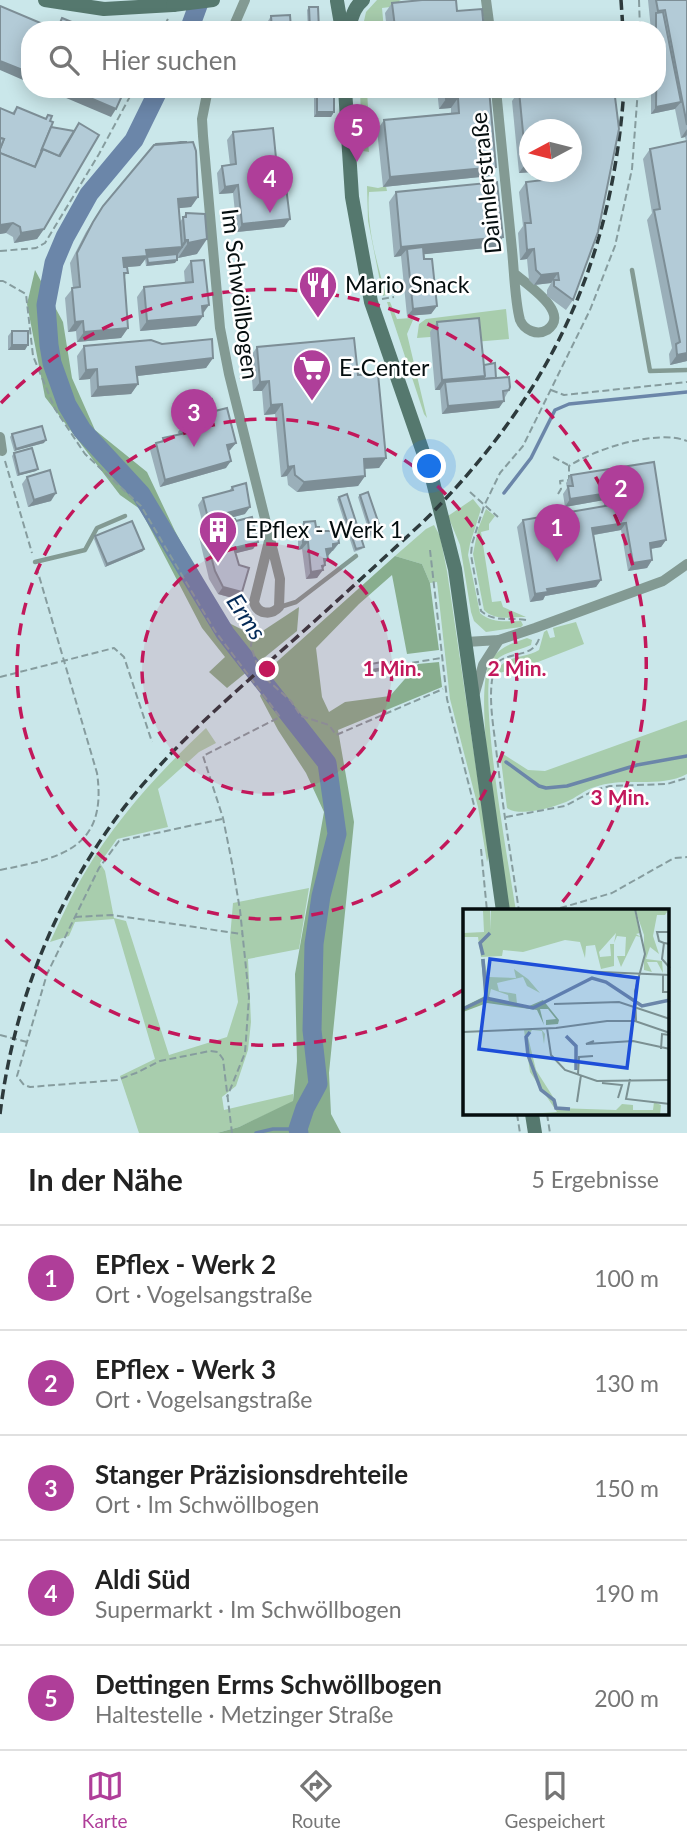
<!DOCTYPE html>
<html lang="de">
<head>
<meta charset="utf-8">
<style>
  body { margin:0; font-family:Lato,sans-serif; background:#f6f6f6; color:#222 }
  .compass { position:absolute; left:519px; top:119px; width:63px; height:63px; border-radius:50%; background:#fff; box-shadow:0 4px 18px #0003; rotate:263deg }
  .you { position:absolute; left:430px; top:467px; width:24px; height:24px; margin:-18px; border:5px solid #fff; border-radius:50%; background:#1a73e8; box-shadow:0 0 0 10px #1a73e833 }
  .badge { display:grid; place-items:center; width:46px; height:46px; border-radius:50%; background:#af3e99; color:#fff; font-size:23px; font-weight:700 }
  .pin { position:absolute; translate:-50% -58px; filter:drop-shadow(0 2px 4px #0008) }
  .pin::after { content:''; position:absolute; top:37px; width:24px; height:21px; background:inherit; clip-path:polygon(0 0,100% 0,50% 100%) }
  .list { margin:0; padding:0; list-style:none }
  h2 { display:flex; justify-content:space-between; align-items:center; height:91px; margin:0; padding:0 28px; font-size:30px }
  h2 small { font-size:23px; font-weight:400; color:#767676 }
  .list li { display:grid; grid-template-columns:46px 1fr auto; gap:21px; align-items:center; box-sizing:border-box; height:105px; padding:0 28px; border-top:2px solid #e0e0e0 }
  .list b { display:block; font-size:26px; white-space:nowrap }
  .list p { margin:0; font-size:23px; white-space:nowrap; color:#767676 }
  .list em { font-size:23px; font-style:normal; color:#767676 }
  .icon { flex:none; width:38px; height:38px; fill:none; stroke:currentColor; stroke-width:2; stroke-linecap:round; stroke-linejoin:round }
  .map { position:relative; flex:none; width:687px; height:1133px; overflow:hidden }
  .search { position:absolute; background:#fff; box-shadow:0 4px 18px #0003; left:21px; right:21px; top:21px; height:77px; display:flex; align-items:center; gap:18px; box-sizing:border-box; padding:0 24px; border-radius:28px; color:#767676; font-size:26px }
  .sheet { height:616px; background:#fff }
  nav { display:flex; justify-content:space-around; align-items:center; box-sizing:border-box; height:98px; border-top:2px solid #e0e0e0; background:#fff; font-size:19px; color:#767676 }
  nav a { display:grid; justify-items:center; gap:4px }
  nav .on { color:#af3e99 }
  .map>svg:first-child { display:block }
  .green { fill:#a8cdad }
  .forest { fill:#88ae8e }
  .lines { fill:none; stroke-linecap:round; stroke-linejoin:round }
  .stream { stroke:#6b86a9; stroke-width:3.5 }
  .river { stroke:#6b86a9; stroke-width:19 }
  .path { stroke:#869c9e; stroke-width:2; stroke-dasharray:7 3.5; stroke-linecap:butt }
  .lane { stroke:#839a93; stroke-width:4.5 }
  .street { stroke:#839a93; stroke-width:10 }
  .secondary { stroke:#55786e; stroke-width:14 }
  .rail { stroke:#2d3a3c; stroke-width:3.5; stroke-dasharray:10 5; stroke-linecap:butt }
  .secondary-bridge { stroke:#55786e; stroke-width:14 }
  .wall { fill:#9aafb9 }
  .shaded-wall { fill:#7d8e96 }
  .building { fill:#b3cbd7; stroke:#7d8e96; stroke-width:2 }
  .ring { fill:none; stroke:#c2185b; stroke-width:3.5; stroke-dasharray:12 9 }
  .labels { text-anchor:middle; stroke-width:5; stroke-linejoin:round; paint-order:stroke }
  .street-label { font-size:23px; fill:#050e0f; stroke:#fff }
  .poi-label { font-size:23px; fill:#050e0f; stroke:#fff; text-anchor:start }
  .water-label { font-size:24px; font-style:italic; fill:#032956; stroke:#fff }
  .inset-river { fill:none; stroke:#6b86a9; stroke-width:3.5 }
  .inset-road { fill:none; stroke:#7b9092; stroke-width:2 }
  .view { fill:#1d4ed8; fill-opacity:0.15; stroke:#1d4ed8; stroke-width:3.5 }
  .inset-edge { fill:none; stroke:#050e0f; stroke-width:3.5 }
  .centre { fill:#c2185b; stroke:#fff; stroke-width:3.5 }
  .ring-label { font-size:21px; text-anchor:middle; font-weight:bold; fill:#c2185b; stroke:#fff; stroke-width:5; stroke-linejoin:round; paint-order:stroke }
</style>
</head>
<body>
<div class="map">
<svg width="687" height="1133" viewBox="0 0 687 1133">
  <rect width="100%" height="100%" fill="#cae7ea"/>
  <g class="green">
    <path d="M377 0H401L399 1V6L382 8 384 30H362L366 12Z"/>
    <path d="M360 89H367L368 108H364L369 152 363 151 362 144Z"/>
    <path d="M367 186 378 188 386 186 387 191 369 192C366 225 377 263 386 295L383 296 368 221Z"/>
    <path d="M387 302H390L397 319 411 318 413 320 407 334 427 418 424 414Z"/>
    <path d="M506 309 509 339 474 342 430 337 417 338 419 324 426 319Z"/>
    <path d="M473 499 481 509 470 544 468 555 480 613C493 624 506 621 521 621L523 625 521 627 486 632 474 621 471 612 460 545 448 516Z"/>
    <path d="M486 509 495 516 489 524V530L481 532 492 602 501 601 503 607 526 617C511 617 495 621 484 610L473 554 478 529Z"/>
    <path d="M434 525 440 536 447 571 489 855 487 862 478 807 450 699 437 582 430 583 422 564 395 556 426 529Z"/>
    <path d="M576 622 584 644 538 662 496 674C502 655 524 659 539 650L544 632 547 630 550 638 555 637 553 628Z"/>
    <path d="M527 638 532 640 531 645C518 651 501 652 493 664 476 689 510 872 516 911H509C503 866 470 693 491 660 499 647 513 643 527 638Z"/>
    <path d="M687 720V774C659 789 624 776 595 787 584 790 576 798 566 802 551 808 520 817 507 808L500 752 528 770 545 771Z"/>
    <path d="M206 728 216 743 199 752 158 789 168 827 117 839 100 863 105 871 114 918 126 921 169 1055 227 1037 238 1002 230 938 233 903 309 888 299 949 248 959 251 1022 248 1050 236 1086 222 1097 224 1110 293 1094V1102L239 1127 217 1133H139L120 1076 155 1059 114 919 75 922 69 936 50 942C61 919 71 896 84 874 116 819 160 771 206 728Z"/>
  </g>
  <g class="forest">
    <path d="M35 270 63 322 72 378 95 430 147 472 175 531 223 620 255 636 299 607 297 631 227 688 209 672 225 657 202 628 140 509 120 495 45 397 27 304Z"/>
    <path d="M395 556 422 564 430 583 439 650 407 654 392 575 359 604 316 648 322 697 329 712 345 702 390 696 418 664 439 662 442 687 338 730 354 822 329 1073 331 1114 341 1133H217L239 1127 293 1101 297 1061 295 974 324 812 306 773 278 730 260 696 271 667Z"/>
  </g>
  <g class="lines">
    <g class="stream">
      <path d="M504 493 531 458 555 410 569 404 687 392"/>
      <path d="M506 762 539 786 546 788 567 786 637 765 687 756"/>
      <path d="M256 1133 273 1129H298"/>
    </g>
    <g class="river">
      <path d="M189 30 200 0"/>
      <path d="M159 89 134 140 89 194 65 237 54 263 46 305 49 345 52 363 67 405 82 430 141 494 225 633 327 763 337 834 321 896 314 944 312 1030 318 1084 305 1108 298 1129 299 1133"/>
    </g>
    <g class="path">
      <path d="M639 0 640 30"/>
      <path d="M161 30 168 19"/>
      <path d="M0 251 36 248 45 243 99 154 134 89"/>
      <path d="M0 281H3L26 294 33 356 55 409 85 454 141 506 215 631 280 717 203 756 223 818 232 863 240 910 249 997 245 1053 227 1097"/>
      <path d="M382 299 394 297"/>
      <path d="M240 379 245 375"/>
      <path d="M551 390 564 395 687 382"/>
      <path d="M553 457 568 465"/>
      <path d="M5 461 32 553"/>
      <path d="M470 492 498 517"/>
      <path d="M558 494 561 489 560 481 569 480V466C595 449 657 429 687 441"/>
      <path d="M430 550 447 699 475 809"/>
      <path d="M254 619 251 646 258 668 265 678 291 701 301 716 329 725 336 735 443 689"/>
      <path d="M526 620C511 617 495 623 481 611L471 555 472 544 484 506 500 473 523 446 590 310 615 246 632 169 638 89"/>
      <path d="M498 662C512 651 532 658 539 639"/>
      <path d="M495 667C487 691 493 723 496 748 502 803 511 857 519 911"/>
      <path d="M381 668 441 658"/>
      <path d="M0 677 114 648 124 657 152 742"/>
      <path d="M506 817 565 806 595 790 610 786 667 784 687 778"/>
      <path d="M222 819 119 841 99 868 47 974 17 1076 24 1085 30 1087 117 1080 136 1073 160 1061 210 1051 218 1052 223 1059 232 1133"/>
      <path d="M481 849 487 911"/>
      <path d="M0 870C60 858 108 849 97 773L37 569"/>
      <path d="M550 911 612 893 674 858 687 857"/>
      <path d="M75 917 112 915 242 934"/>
      <path d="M0 1035 27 1042"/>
      <path d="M517 1114 520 1133"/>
      <path d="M547 1114 550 1133"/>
    </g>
    <g class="lane">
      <path d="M632 270 650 371 687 370"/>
      <path d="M35 562 85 550 97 528 125 516"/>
      <path d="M280 607 296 602 356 556"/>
    </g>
    <g class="street">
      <path d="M486 0 490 30"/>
      <path d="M232 30 245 0"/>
      <path d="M208 89 202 119 203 136 220 328 229 374 280 579 279 607C271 616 257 614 254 602L269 541"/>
      <path d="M496 89C501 143 507 197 512 250 514 269 515 303 520 320 524 330 537 336 547 330 572 313 526 284 515 274"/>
      <path d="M0 437 2 451"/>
      <path d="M466 642 499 640 535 628 663 581 687 564"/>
      <path d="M475 693 483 665 499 640"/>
    </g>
    <g class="secondary">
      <path d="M45 0 104 9 173 5"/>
      <path d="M337 1 342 30"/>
      <path d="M348 30C352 18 353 8 363 0"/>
      <path d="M345 89 352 197 371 302 432 478 455 569 503 911"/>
      <path d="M532 1114 535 1133"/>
    </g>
    <g class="rail">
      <path d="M621 0 623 30"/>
      <path d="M0 1114C13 1008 52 907 114 821 158 760 215 710 270 661 322 615 372 569 423 522 548 398 612 266 624 89"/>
    </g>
    <path class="secondary-bridge" d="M173 5 213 0"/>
  </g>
  <g class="wall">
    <path d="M648 0H687V361L670 365 669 354 672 348 647 220 652 213 643 159 650 149 686 141 685 137 681 138 675 109 651 114V89H657V30H651Z"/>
    <path d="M392 3 457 11 484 30H387L385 13Z"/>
    <path d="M309 7 319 30H308L307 10Z"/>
    <path d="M271 16 291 30H268V21Z"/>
    <path d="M437 89H489L496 167 490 176 383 187 377 130 384 120 451 113V108L439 109Z"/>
    <path d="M614 89 573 300 566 310 547 296V290L551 283 534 285 529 280 527 259 520 260 518 233 523 226 519 192 526 182 543 180V172H571V130L529 172 519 173 512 101 519 91Z"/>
    <path d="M317 91 334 112 331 117H314V96Z"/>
    <path d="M17 107 45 119 48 115 51 127 74 131 79 123 44 229 37 239 14 243 13 237 6 233 0 234V108L12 113Z"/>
    <path d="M233 132 279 188 290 219 284 227 237 232 233 193 219 194 217 173 222 166 230 165 227 140Z"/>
    <path d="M396 192 496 247 424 254 437 306 431 314 407 316 401 256 394 257 389 202Z"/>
    <path d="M198 197 191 207 178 208 180 222 186 213 197 254 178 258V254H177L175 263 146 266 145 259 140 266 127 267 125 277 128 328 121 338 77 342 76 331 68 332 65 298 73 288 70 263 86 232 103 206Z"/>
    <path d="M191 261 203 316 196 326 140 331 137 297 144 287 185 283 184 271Z"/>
    <path d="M437 322 484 365 509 390 499 408 442 414 440 390H435L430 332Z"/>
    <path d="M12 331 25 350H8V336Z"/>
    <path d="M84 346 213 358 206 368 137 376 138 384 131 394 91 397 90 379 79 380 77 356Z"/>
    <path d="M257 347 358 375 386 458 379 468 364 469 365 476 358 486 297 492 288 485 287 476 281 477 275 414 264 415 262 391H253L250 357Z"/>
    <path d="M194 403 215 411 236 443 230 450 229 451 226 468 160 487 150 450 156 443 161 442 163 438 179 435 178 432 184 424 192 422 189 411Z"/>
    <path d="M12 434 44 443 14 451 10 437Z"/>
    <path d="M14 453 36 471 17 476 12 456Z"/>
    <path d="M654 462 666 540 661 547 651 549 652 560 647 568 628 571 621 530 594 535 601 580 596 587 545 596 543 600 530 602 517 527 523 520 604 506V500L565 507 563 494 567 488 566 483 571 475Z"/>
    <path d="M27 477 51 501 28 507 22 484Z"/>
    <path d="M232 487 245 514 203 525 198 505 203 498 229 491Z"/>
    <path d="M360 495 380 535 371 538 358 497Z"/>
    <path d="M339 497 362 549 354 552 337 499Z"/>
    <path d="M228 521H236L258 542 253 549 236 553V599L218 594 209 579 199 537 204 530 225 525Z"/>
    <path d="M304 522 316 527 319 531 339 543 333 551H331L327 556 325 565 317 578 306 579 302 549 298 550V530Z"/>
    <path d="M95 536 143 551 105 567 94 539Z"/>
  </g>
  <g class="shaded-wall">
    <path d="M458 22 452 30H417L427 24Z"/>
    <path d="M417 25 414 30H393L395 27Z"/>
    <path d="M0 61 30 73V83L0 70Z"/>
    <path d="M45 89H69L116 109 111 117Z"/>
    <path d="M283 94 282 97 241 98 243 96Z"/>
    <path d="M458 98 451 108 439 109 446 99Z"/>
    <path d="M681 102 675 109 651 114 656 107Z"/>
    <path d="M317 112H334L331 117H314Z"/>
    <path d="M687 129V135L685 137 681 138Z"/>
    <path d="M526 163H529V172H535L519 173Z"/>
    <path d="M496 167 490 176 383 187 390 177Z"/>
    <path d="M238 185 233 193 219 194 225 187Z"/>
    <path d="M198 197 191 207 171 209 178 199Z"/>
    <path d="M290 219 284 227 237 232 242 224Z"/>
    <path d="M13 223 6 233 0 234V225Z"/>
    <path d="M44 229 37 239 14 243 21 233Z"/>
    <path d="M503 237 496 247 407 256V249L401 256 394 257 401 247Z"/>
    <path d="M207 239 197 254 178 258 188 243Z"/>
    <path d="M185 240H188L178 254 147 257 140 266 116 268 123 258 146 250 180 247Z"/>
    <path d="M534 249 527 259 520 260 527 250Z"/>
    <path d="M177 260 175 263 146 266 148 263Z"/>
    <path d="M558 273 551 283 534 285 541 275Z"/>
    <path d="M209 305 202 315V306Z"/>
    <path d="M437 306 431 314 407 316 413 309Z"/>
    <path d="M203 316 196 326 140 331 147 321Z"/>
    <path d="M83 321 76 331 68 332 75 322Z"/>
    <path d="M128 328 121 338 77 342 84 332Z"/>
    <path d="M12 345H28L25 350H8Z"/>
    <path d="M687 353V361L670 365 677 355Z"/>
    <path d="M213 358 206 368 129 377 136 367Z"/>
    <path d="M97 369 90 379 79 380 86 370Z"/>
    <path d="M485 376 481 381 445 382 440 390H435L442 380Z"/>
    <path d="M269 381 262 391H253L260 382Z"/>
    <path d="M138 384 131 394 91 397 98 387Z"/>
    <path d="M504 401 499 408 442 414 448 406Z"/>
    <path d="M282 404 275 414 264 415 271 405Z"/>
    <path d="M46 440 44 443 14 451 16 449Z"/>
    <path d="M236 443 230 450 222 453 227 445Z"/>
    <path d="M386 458 379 468 357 469 364 459Z"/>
    <path d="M231 461 226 468 160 487 165 480Z"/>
    <path d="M294 466 287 476 281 477 288 467Z"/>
    <path d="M38 469 36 471 17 476 19 474Z"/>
    <path d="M365 476 358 486 297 492 304 482Z"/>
    <path d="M56 493 51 501 28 507 34 500Z"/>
    <path d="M609 493 604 500 565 507 570 499Z"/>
    <path d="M250 507 245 514 203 525 208 518Z"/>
    <path d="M626 523 621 530 587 536 592 528Z"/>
    <path d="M666 540 661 547 644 550 650 543Z"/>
    <path d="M258 542 253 549 229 555 234 548Z"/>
    <path d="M303 542H308L302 549 298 550Z"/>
    <path d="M339 543 328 556 321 557 326 549 333 544Z"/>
    <path d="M144 549 143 551 105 567 107 564Z"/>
    <path d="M324 559H328L323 566 325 565 322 570H323L317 578 306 579 311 572Z"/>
    <path d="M652 560 647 568 628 571 633 563Z"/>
    <path d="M601 580 596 587 545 596 543 600 530 602 535 594 547 589Z"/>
    <path d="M223 587 242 592 236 599 218 594Z"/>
    <path d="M383 668 381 671 370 673 372 670Z"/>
  </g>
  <g class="building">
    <path d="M422 0H456L457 11 482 9 484 30H459L458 22 427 24 428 28 418 29 417 25 395 27 392 3Z"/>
    <path d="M656 0H687V125L665 10 658 11Z"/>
    <path d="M0 6 57 30H30V73L0 61Z"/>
    <path d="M309 7H318L319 30H310Z"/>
    <path d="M663 12 681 102 656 107 657 30H656V13Z"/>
    <path d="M290 15 291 29 272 30 271 16Z"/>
    <path d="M62 18 91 30H57Z"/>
    <path d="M69 89H125L116 109Z"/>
    <path d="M243 89H283V94L243 96Z"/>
    <path d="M445 89H489L496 167 390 177 384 120 459 113 458 98 446 99Z"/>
    <path d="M532 89H614L619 129 598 232 573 300 554 286V280H559L558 273 541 275 536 270 534 249 527 250 525 223H531L526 182 551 179V172H571V130H529V163H526L519 91Z"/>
    <rect x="317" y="91" width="17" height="21"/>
    <path d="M17 107 46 119 48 115 52 116 50 121 53 122 35 167 0 153V149L4 139 0 138V108L14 114Z"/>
    <path d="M79 123 99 135 44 229 21 233 20 227 13 223 0 225V153L35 167 43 149 60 156Z"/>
    <path d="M51 127 74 131 59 156 43 149 41 151Z"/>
    <path d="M273 128 279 188 286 187 290 219 242 224 238 185 225 187 222 166 236 164 233 132Z"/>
    <path d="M0 138 4 139 0 149Z"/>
    <path d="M687 141V353L677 355 676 344 680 342 654 210 660 209 650 149Z"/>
    <path d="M187 142 155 145 156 144Z"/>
    <path d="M193 142 196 151 198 197 178 199 182 247 146 250 147 256 123 258 124 267H127L128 273H124L128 328 84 332 83 321 75 322 72 288 80 287 77 253 93 222 103 206 154 145Z"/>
    <path d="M497 182 503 237 401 247 396 192Z"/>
    <path d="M186 213 205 214 207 239 188 243V240H185L183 217H186Z"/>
    <path d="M423 247 424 259H432L437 306 413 309 407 249Z"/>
    <path d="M177 254V260L148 263 147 257Z"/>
    <path d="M204 260 209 305 202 306 203 316 147 321 144 287 193 282 191 261Z"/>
    <path d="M479 318 485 376 442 380 437 322Z"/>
    <rect x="12" y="331" width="16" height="14"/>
    <path d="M354 338 358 375 378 374 386 458 364 459 365 476 304 482 295 475 294 466 288 467 282 404 271 405 269 381 260 382 257 347Z"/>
    <path d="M212 339 213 358 136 367 138 384 98 387 97 369 86 370 84 346 151 340 162 344Z"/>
    <path d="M495 363 496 378 483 379 485 376 484 365Z"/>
    <path d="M509 377 510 387 509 390 503 391 504 401 448 406 445 382Z"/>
    <path d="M212 399 215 411 227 408 236 443 227 445 231 461 165 480 156 443 164 441 163 438 186 433 184 424 199 420 194 403Z"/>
    <path d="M42 426 46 440 16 449 12 434Z"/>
    <path d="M32 448 38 469 19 474 14 453Z"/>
    <path d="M654 462 666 540 650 543 652 560 633 563 626 523 592 528 601 580 547 589 548 592 535 594 523 520 611 505 609 493 570 499 568 486H573L571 475Z"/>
    <path d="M50 470 56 493 34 500 27 477Z"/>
    <path d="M246 483 250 507 208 518 203 498 233 490 232 487Z"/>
    <path d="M368 492 382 533 373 536 360 495Z"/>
    <path d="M347 494 364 547 356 549 339 497Z"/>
    <path d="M252 517 258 542 234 548 239 565 249 568 242 592 223 587 215 571 204 530 228 524V521L235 519 236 521Z"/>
    <path d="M132 521 144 549 107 564 95 536Z"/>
    <path d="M315 521 316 527H319V531H337L339 543 333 544V548L326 549 328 559H324L325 565 322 566 323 570 311 572 308 542H303L304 522Z"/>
    <path d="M382 662 383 668 372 670 371 664Z"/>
  </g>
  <circle cx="267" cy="669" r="125" fill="#c2185b" fill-opacity=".12"/>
  <g class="ring">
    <circle cx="267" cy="669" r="125"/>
    <circle cx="267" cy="669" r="250"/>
    <path d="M463 990A376 376 0 0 1 1 935M1 403A376 376 0 0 1 555 911"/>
  </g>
  <defs>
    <g id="restaurant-pin" transform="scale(2.0125)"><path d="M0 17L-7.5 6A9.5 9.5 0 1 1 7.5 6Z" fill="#af3e99" stroke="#fff"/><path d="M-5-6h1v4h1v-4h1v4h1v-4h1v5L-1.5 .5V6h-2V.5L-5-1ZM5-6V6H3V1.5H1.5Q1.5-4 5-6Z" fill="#fff"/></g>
    <g id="supermarket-pin" transform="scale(2.0125)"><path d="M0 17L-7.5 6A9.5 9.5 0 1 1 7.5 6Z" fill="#af3e99" stroke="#fff"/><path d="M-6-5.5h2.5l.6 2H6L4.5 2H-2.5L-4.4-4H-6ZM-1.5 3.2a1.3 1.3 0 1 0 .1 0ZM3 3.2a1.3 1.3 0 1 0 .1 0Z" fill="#fff"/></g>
    <g id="building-pin" transform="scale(2.0125)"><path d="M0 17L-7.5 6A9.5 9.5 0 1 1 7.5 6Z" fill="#af3e99" stroke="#fff"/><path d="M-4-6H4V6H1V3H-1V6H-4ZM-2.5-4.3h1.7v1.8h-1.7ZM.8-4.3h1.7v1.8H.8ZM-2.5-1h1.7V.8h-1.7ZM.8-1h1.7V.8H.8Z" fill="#fff"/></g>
  </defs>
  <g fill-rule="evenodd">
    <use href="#restaurant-pin" x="318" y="285"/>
    <use href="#supermarket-pin" x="312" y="368"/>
    <use href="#building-pin" x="218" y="530"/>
  </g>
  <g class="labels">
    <g class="street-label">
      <text transform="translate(486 183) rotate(-96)" y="8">Daimlerstraße</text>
      <text transform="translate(240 294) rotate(83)" y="8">Im Schwöllbogen</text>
    </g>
    <g class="poi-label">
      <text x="345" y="293">Mario Snack</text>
      <text x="339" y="376">E-Center</text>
      <text x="245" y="538">EPflex - Werk 1</text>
    </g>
    <g class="water-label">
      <text transform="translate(246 617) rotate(56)" y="8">Erms</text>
    </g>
  </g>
  <g transform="translate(463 909)">
    <rect width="206" height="206" fill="#cae7ea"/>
    <path d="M15 0H27L28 21V0H171L177 24 173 25 178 28 173 27 158 58 154 47H162L163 28 154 27 151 34 153 24 136 43 137 48 148 47 147 35H151V57L138 60 132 36 123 37 122 49 117 33 102 31 60 43 40 41 39 47 18 48 15 28H0L1 24 21 23 20 2ZM172 0H206L202 6H194L190 27 196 45 187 38 183 50 199 52 200 64 194 53H184L189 63 181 61V26ZM21 50 25 68 53 69 51 60 65 70 77 84 64 77 60 68 34 74 36 82 53 85 54 95 46 93 45 86 28 80 26 89ZM69 120 79 121 82 125 81 135 79 122 69 121 65 128 73 161 92 191 94 199 153 201 159 195 170 196V201H190L191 193 198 196 197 206H51L94 203 67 163 61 121 24 122Z" fill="#a8cdad"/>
    <path d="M18 50H21L26 89 64 98 80 91 96 111 95 115 83 116V111L93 110 85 100H77L81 116 74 101 24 94 0 103V98L22 87Z" fill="#88ae8e"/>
    <path class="inset-river" d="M20 46 17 34 27 24M20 50 23 89M0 100 23 89 70 99 129 69 143 73 179 97 207 91M67 123 63 128 65 146 78 181 91 191 93 199 107 200M103 127 113 137V161"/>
    <path class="inset-road" d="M172 0 182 45 172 82 173 112M201 34 196 32 194 23H207M207 35 201 34 199 50 207 59M116 62 207 66M200 65V83H207M91 95 156 93 207 110M84 119 88 146 102 161 134 172 207 171M0 123 93 119 144 112H172L207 124M131 132 123 135 170 132 207 140M198 140 199 125 207 126M115 165 116 148 130 147M167 170 163 190 207 195M139 174 159 176 155 189M114 193 118 166M70 206H144"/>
    <path class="view" d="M27 50 175 69 164 159 16 140Z"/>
    <rect width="206" height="206" class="inset-edge"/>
  </g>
  <circle cx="267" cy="669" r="10" class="centre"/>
  <g class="ring-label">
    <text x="392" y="676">1 Min.</text>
    <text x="517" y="676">2 Min.</text>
    <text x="620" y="805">3 Min.</text>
  </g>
</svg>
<svg class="compass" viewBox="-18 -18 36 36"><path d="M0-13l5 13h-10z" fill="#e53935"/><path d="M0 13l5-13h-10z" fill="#767676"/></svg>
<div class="you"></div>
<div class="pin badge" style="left:557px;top:562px">1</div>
<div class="pin badge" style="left:621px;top:523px">2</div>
<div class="pin badge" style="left:194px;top:447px">3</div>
<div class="pin badge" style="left:270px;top:213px">4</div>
<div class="pin badge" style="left:357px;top:162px">5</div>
<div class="search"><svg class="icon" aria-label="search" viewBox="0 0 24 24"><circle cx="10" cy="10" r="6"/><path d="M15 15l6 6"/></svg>Hier suchen</div>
</div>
<section class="sheet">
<h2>In der Nähe<small>5 Ergebnisse</small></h2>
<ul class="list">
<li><span class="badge">1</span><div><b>EPflex - Werk 2</b><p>Ort · Vogelsangstraße</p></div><em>100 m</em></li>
<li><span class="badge">2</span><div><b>EPflex - Werk 3</b><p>Ort · Vogelsangstraße</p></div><em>130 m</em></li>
<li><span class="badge">3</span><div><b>Stanger Präzisionsdrehteile</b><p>Ort · Im Schwöllbogen</p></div><em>150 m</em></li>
<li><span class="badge">4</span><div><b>Aldi Süd</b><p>Supermarkt · Im Schwöllbogen</p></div><em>190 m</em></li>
<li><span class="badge">5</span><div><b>Dettingen Erms Schwöllbogen</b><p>Haltestelle · Metzinger Straße</p></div><em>200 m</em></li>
</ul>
</section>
<nav>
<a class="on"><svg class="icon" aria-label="map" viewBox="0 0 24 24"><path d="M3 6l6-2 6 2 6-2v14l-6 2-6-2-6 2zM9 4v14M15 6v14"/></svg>Karte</a>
<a><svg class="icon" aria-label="directions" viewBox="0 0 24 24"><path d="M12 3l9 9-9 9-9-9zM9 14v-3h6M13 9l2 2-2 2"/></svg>Route</a>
<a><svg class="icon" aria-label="saved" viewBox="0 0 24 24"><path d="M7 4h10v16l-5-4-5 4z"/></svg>Gespeichert</a>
</nav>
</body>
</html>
